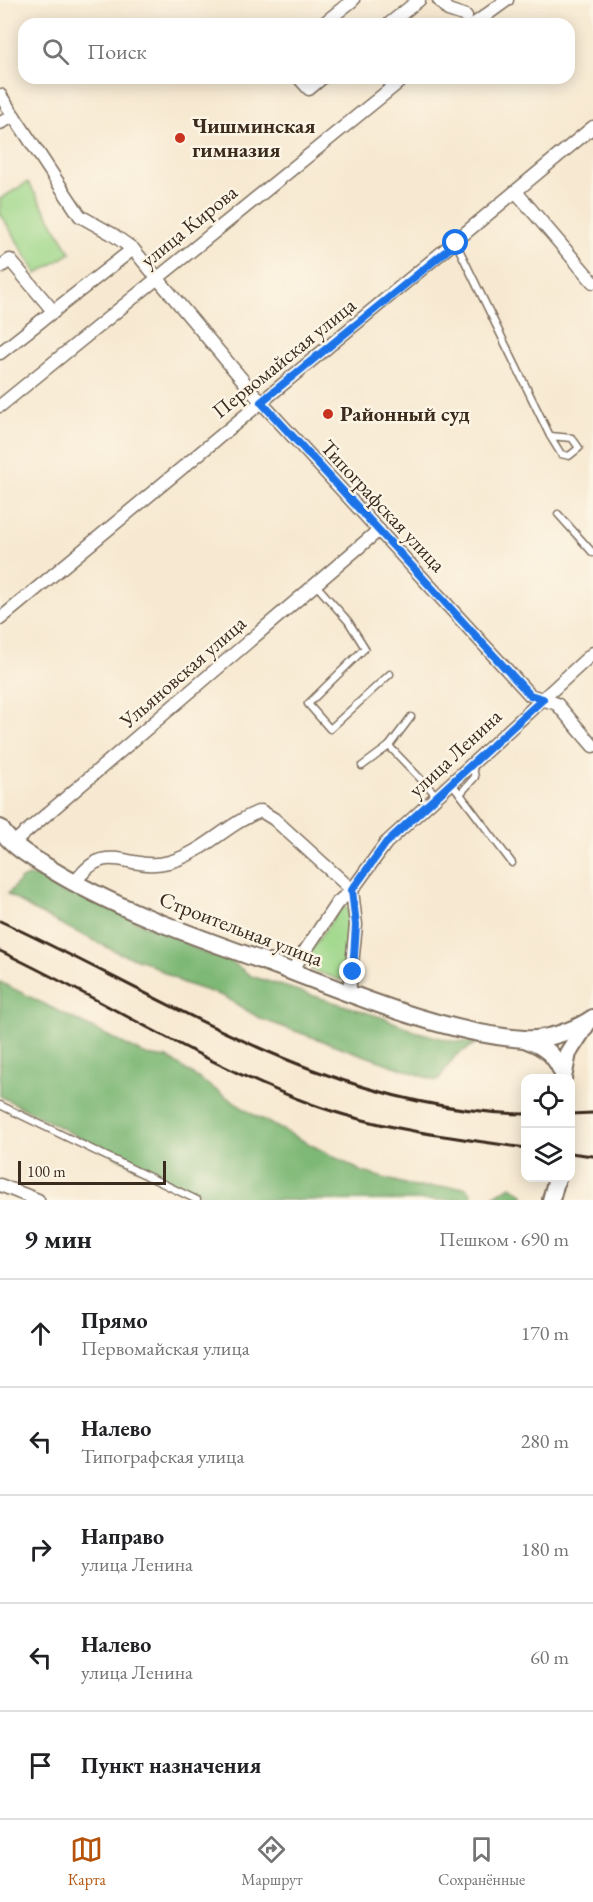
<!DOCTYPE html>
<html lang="ru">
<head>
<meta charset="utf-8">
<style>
  body { margin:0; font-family:"EB Garamond",serif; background:#f6f6f6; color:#202124 }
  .controls { position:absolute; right:18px; bottom:18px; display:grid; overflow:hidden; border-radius:12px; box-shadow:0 3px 15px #0003 }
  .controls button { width:54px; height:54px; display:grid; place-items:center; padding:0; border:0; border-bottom:2px solid #e0e0e0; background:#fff; color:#202124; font:30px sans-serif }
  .scale { position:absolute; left:18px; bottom:15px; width:148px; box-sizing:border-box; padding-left:6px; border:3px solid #3b2a1e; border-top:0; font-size:16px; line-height:21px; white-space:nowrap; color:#3b2a1e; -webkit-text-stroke:4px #fcf5e5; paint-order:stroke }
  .stop { position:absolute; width:18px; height:18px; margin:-14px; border:4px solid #1a73e8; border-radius:50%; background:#fff }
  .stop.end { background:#1a73e8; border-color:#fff; box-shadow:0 2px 6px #0008 }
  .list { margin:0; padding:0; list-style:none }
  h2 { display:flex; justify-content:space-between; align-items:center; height:78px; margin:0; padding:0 24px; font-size:26px }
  h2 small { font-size:20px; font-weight:400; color:#757577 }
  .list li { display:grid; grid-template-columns:39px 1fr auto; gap:18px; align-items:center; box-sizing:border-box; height:108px; padding:0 24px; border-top:2px solid #e0e0e0 }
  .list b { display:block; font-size:22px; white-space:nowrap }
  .list p { margin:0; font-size:20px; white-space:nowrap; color:#757577 }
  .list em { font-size:20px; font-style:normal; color:#757577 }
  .icon { flex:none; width:33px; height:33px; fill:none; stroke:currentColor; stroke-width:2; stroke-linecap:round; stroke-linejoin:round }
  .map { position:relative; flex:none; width:593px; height:1200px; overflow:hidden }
  .search { position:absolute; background:#fff; box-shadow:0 3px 15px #0003; left:18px; right:18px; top:18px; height:66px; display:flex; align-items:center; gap:15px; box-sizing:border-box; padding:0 21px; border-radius:18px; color:#757577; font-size:22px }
  .sheet { height:618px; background:#fff }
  nav { display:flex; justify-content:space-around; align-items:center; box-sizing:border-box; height:84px; border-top:2px solid #e0e0e0; background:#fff; font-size:16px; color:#757577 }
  nav a { display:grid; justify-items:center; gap:3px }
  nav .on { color:#b45309 }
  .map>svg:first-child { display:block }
  .green { fill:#9ed78a; stroke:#6c8054; stroke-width:1.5 }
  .forest { fill:#7eb876; stroke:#5c714a; stroke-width:1.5 }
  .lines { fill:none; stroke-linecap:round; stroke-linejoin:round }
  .lane-casing { stroke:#7d6d5d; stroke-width:9 }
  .street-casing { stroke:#7d6d5d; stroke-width:15 }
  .secondary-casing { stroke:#7d6d5d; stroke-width:20 }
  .lane { stroke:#fff; stroke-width:6 }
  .street { stroke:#fff; stroke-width:12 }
  .secondary { stroke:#fff; stroke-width:16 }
  .rail { stroke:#3b2a1e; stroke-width:3 }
  .route { stroke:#1a73e8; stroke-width:8 }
  .poi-dot { fill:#c8321e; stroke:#fcf5e5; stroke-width:2 }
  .labels { text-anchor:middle; stroke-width:5; stroke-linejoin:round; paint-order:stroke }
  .poi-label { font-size:21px; font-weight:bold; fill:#3b2a1e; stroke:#fcf5e5; text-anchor:start }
  .street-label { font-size:21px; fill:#3b2a1e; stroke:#fcf5e5 }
</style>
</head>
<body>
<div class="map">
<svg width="593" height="1200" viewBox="0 0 593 1200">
  <rect width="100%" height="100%" fill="#fcf5e5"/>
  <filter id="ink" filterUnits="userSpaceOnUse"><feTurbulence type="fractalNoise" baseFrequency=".0167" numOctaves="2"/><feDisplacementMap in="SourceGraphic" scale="12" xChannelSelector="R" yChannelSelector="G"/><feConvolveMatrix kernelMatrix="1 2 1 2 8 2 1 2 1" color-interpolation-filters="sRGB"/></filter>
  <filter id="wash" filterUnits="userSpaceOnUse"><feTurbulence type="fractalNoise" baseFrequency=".008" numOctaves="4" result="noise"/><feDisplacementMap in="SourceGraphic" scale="24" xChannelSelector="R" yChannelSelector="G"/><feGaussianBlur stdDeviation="1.35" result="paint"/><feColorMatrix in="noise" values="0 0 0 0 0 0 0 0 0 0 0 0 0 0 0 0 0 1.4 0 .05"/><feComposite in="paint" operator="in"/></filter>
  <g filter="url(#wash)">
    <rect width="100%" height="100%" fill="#f7e9d1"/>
    <g class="green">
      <path d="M28 182 71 253 37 274 0 213V199Z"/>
      <path d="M344 907 348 908 351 925 346 977 340 980 307 968 306 957 339 910Z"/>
    </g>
    <g class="forest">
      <path d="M28 876 42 878 59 892 86 898 147 926 160 929 204 953 229 960 251 976 384 1018 414 1031 452 1041 477 1043 456 1055 437 1081 261 1019 223 996 183 983 146 962 119 953 33 910 8 894 21 879Z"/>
      <path d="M0 982 146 1055 168 1058 252 1114 363 1172 415 1187H464L470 1191 473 1200H214L138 1168 0 1096Z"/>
      <path d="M511 1186 524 1195 521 1200H488Z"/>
    </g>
  </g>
  <g filter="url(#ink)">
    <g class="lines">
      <g class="lane-casing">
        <g id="lane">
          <path d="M456 243 550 436 561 454 569 456 579 448 572 438 550 436"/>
          <path d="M558 514 593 553"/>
          <path d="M316 585 348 621 365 648 308 704 330 729 390 674"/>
          <path d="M389 746 437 796"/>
          <path d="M362 766 389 746 411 717"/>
          <path d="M451 782 512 863"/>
          <path d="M460 794 475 777 472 764"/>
          <path d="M0 1105 197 1200"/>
        </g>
      </g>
      <g class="street-casing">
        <g id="street">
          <path d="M439 0 448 10 466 16"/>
          <path d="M323 24 353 0"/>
          <path d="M389 24 419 0"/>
          <path d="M474 24 507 0"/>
          <path d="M299 78 309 89 322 78"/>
          <path d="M0 95 80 216 112 234 133 249 261 402 530 695 557 704 593 746"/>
          <path d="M0 123 14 116"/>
          <path d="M517 193 593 282"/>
          <path d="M0 267 10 260 54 312"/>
          <path d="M0 353 133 249"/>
          <path d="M0 406 404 78"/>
          <path d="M0 619 593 127"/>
          <path d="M12 844 379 530"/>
          <path d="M74 884C107 836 127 873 169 862 204 853 227 823 261 811L274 819 352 890 356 925 349 994"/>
          <path d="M291 972 337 903 352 890 386 843 593 653"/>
          <path d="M0 1185 38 1200"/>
        </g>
      </g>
      <g class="secondary-casing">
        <g id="secondary">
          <path d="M0 828C11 846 31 857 49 868 117 910 194 936 269 963 347 992 440 1033 524 1039 545 1041 576 1030 593 1018"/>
          <path d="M527 1040C546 1047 555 1055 563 1074"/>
          <path d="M563 1078 568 1053 588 1022"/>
          <path d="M551 1200 557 1178"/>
        </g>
      </g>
      <use href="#lane" class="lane"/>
      <use href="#street" class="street"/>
      <use href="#secondary" class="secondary"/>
      <g class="rail">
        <path d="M0 921C169 999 333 1111 526 1114"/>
        <path d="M0 951C104 1000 203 1064 311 1104 379 1129 454 1138 526 1148"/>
        <path d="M570 1114 593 1113"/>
        <path d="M570 1153 593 1156"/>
      </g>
    </g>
  </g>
  <g class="lines" filter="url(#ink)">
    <path class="route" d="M353 972 356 925 352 890 386 843 543 699 530 695 261 402 456 243"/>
  </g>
  <g class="poi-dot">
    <circle cx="180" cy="138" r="6"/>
    <circle cx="328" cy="414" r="6"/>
  </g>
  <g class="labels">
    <g class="poi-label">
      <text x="192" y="133">Чишминская<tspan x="192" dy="24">гимназия</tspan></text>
      <text x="340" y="421">Районный суд</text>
    </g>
    <g class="street-label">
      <text transform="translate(189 226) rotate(-39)" y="7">улица Кирова</text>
      <text transform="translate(284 358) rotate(-39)" y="7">Первомайская улица</text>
      <text transform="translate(383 506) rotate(47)" y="7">Типографская улица</text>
      <text transform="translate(183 672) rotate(-41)" y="7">Ульяновская улица</text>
      <text transform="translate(455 753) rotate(-43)" y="7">улица Ленина</text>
      <text transform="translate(241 929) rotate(21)" y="7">Строительная улица</text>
    </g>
  </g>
</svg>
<div class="controls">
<button><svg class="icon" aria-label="locate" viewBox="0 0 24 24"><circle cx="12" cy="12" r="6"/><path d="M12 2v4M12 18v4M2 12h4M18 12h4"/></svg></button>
<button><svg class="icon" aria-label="layers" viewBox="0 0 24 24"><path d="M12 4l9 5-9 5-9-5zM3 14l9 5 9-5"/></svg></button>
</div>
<div class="scale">100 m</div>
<div class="stop" style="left:456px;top:243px"></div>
<div class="stop end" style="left:353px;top:972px"></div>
<div class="search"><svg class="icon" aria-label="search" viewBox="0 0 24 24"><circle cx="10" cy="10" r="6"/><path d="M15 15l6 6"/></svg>Поиск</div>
</div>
<section class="sheet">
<h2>9 мин<small>Пешком · 690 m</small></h2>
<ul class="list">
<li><svg class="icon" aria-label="ahead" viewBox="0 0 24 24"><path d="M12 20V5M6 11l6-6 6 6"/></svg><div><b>Прямо</b><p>Первомайская улица</p></div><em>170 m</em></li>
<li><svg class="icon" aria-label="left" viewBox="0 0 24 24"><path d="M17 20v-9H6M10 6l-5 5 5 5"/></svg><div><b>Налево</b><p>Типографская улица</p></div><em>280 m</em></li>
<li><svg class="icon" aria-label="right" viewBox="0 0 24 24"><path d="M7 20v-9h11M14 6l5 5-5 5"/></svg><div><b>Направо</b><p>улица Ленина</p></div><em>180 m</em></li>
<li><svg class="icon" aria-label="left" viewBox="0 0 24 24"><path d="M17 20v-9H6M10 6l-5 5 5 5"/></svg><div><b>Налево</b><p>улица Ленина</p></div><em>60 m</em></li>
<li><svg class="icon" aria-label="arrive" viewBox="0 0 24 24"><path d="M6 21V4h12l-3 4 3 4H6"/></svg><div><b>Пункт назначения</b></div></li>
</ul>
</section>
<nav>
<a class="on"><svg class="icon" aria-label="map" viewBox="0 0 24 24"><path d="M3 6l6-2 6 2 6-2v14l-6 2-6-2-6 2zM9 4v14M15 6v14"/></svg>Карта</a>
<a><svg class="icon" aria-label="directions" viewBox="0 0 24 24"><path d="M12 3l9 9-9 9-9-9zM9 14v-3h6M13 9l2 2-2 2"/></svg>Маршрут</a>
<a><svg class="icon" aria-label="saved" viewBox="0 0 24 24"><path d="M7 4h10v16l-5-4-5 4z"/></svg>Сохранённые</a>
</nav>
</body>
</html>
